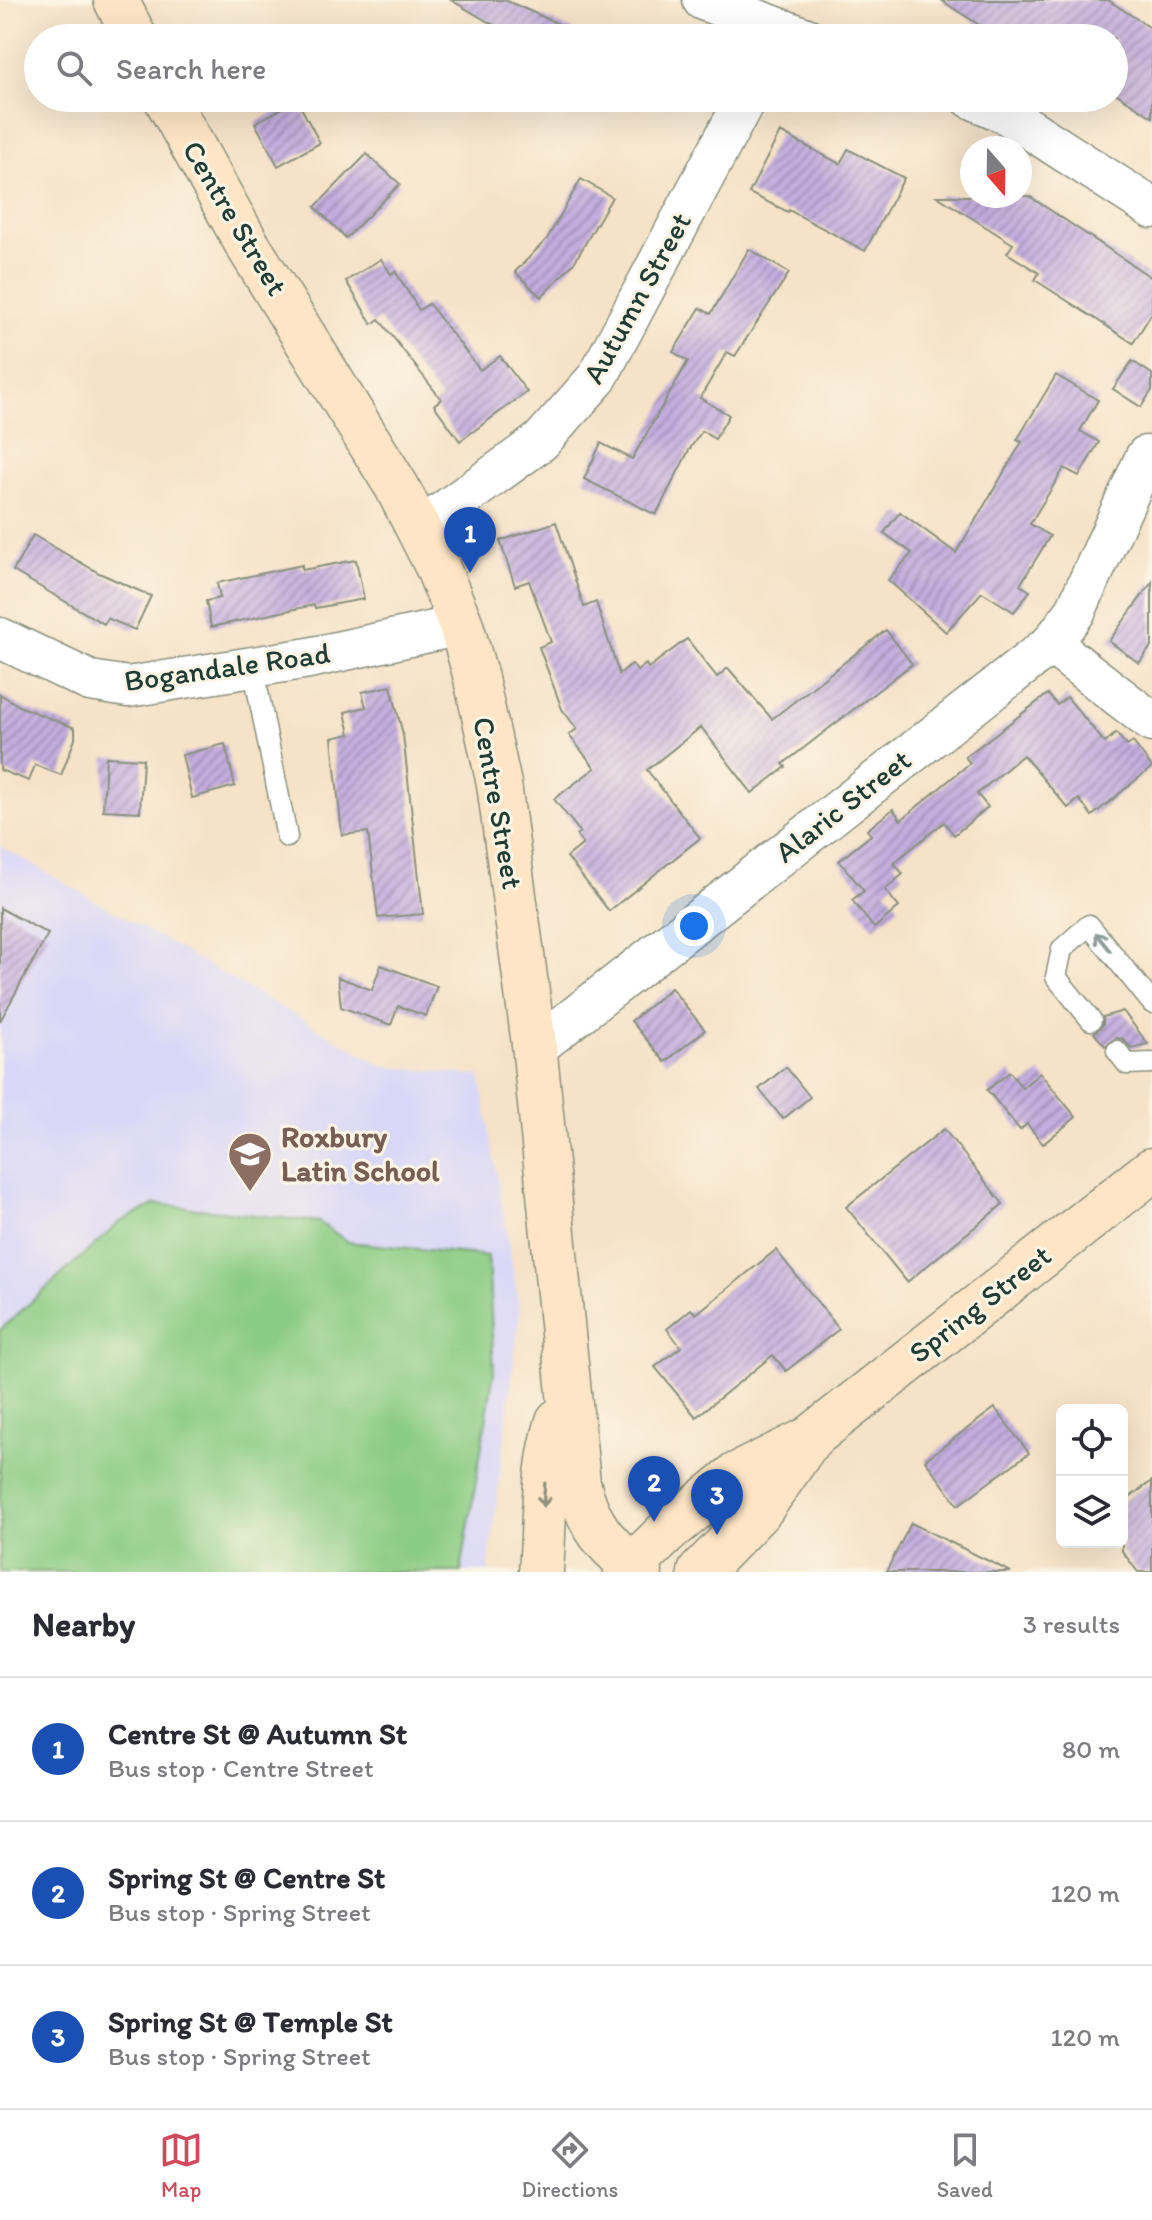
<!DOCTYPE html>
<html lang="en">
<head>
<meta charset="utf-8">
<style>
  body { margin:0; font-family:Itim,sans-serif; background:#f2f2f3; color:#2b2b33 }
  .controls { position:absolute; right:24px; bottom:24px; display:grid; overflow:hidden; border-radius:12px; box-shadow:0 8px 32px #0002 }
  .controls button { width:72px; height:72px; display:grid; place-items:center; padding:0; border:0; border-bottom:2px solid #e1e1e2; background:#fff; color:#2b2b33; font:40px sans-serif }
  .compass { position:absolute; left:960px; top:136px; width:72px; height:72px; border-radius:50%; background:#fff; box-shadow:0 8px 32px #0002; rotate:160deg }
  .you { position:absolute; left:694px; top:926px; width:28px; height:28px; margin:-20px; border:6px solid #fff; border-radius:50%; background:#1a73e8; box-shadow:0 0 0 12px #1a73e833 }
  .badge { display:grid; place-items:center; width:52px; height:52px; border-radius:50%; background:#d1495b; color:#fff; font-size:26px; font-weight:700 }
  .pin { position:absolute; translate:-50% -66px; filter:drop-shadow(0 2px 4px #0008) }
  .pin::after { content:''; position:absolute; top:42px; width:28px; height:24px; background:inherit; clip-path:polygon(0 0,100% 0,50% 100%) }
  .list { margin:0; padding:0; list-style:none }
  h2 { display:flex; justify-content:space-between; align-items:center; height:104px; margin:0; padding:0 32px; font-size:34px }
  h2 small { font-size:26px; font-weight:400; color:#7c7c81 }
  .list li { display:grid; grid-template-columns:52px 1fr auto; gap:24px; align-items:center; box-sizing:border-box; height:144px; padding:0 32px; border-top:2px solid #e1e1e2 }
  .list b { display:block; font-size:30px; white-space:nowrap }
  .list p { margin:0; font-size:26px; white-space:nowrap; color:#7c7c81 }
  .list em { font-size:26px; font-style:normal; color:#7c7c81 }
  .icon { flex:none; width:44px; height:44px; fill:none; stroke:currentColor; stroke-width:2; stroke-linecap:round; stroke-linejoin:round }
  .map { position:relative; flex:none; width:1152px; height:1572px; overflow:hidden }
  .search { position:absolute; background:#fff; box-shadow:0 8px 32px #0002; left:24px; right:24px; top:24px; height:88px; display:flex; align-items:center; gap:20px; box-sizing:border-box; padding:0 28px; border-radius:44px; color:#7c7c81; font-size:30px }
  .sheet { height:536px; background:#fff }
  nav { display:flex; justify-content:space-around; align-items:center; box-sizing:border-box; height:112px; border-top:2px solid #e1e1e2; background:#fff; font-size:22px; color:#7c7c81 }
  nav a { display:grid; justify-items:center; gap:4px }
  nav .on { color:#d1495b }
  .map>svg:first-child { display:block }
  .built { fill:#d9d7f8 }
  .green { fill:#8bcc84; stroke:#55845c; stroke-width:2 }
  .building { fill:url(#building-hatch) }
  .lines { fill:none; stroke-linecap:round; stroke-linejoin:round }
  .lane-casing { stroke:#8a907e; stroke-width:23 }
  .street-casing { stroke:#8a907e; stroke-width:43 }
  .secondary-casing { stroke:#8a907e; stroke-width:47 }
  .lane { stroke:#fff; stroke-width:20 }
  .street { stroke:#fff; stroke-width:40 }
  .secondary { stroke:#fde5c5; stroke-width:44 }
  .oneway { stroke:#8f9e9a }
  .oneway2 { stroke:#8e917c }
  .labels { text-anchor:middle; stroke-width:6; stroke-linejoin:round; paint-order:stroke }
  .street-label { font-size:30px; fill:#1f3d34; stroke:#fcf5e5 }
  .education-label { font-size:30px; font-weight:bold; fill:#785e54; stroke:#fcf5e5; text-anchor:start }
</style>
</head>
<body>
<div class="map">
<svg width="1152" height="1572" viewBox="0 0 1152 1572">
  <defs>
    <pattern id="building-hatch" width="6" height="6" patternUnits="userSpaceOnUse" patternTransform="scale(2)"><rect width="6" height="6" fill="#c3adde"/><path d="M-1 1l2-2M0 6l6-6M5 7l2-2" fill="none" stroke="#9e8eb5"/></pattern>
  </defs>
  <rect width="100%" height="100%" fill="#fcf5e5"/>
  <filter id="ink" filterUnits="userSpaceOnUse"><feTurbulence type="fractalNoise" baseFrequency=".0125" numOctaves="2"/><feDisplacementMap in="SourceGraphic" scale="16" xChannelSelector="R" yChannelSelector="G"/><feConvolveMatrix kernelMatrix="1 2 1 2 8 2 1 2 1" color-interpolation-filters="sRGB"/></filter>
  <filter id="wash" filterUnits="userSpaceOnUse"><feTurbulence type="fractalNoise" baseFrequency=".006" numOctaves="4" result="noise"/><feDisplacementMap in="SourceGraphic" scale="32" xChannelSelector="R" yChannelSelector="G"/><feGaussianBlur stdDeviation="1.8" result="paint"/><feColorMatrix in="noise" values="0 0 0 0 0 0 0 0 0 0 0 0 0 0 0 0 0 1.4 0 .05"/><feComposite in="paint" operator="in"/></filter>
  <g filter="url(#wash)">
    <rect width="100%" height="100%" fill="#f5e2c7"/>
    <path class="built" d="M0 846 383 1066 480 1076 520 1311 488 1572H0Z"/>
    <path class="green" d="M156 1204 319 1222 348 1242 488 1256 494 1372 461 1572H0V1330L120 1222Z"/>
    <g id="blocks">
      <g class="building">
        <path d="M451 0H505L590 38H516Z"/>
        <path d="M941 0H1108L1152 29V117L1114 92V38H999Z"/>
        <path d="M297 100 320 143 278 166 255 123Z"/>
        <path d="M780 132 840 164 848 149 904 178 865 251 789 210 788 212 749 193Z"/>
        <path d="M367 154 400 184 346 238 315 207Z"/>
        <path d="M581 179 612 197 574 263 541 297 515 272 547 239Z"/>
        <path d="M937 196H1029L1152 278V313L1133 343 1035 280 1039 273 1007 253 1013 244Z"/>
        <path d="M749 249 789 273 735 356 727 352 700 398 729 415 715 439 702 431 689 450 656 515 584 479 601 443 632 459 688 361 673 352 700 308 711 314Z"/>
        <path d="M381 259 391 274 395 271 419 310 429 304 480 370 500 356 527 392 460 441 434 405 441 399 379 319 372 324 346 281Z"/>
        <path d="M1132 361 1152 374V390L1141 407 1113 389Z"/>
        <path d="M1056 375 1098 400 1080 431 1099 442 1079 476 1064 468 1030 524 1050 536 1020 585 1030 591 1014 612 982 592 946 632 888 580 912 553 884 533 900 512 956 553 1022 442 1017 440Z"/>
        <path d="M556 522 584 607 596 602 619 674 632 664 637 671 646 664 648 668 687 639 717 677 728 668 772 719 886 630 912 664 783 764 786 767 752 793 701 727 647 770 700 838 609 911 567 857 583 844 576 835 580 832 554 799 595 768 569 735 577 729 562 709 539 647 551 642 529 581 515 586 500 541Z"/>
        <path d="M33 535 99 573 151 596 135 630 107 618 104 624 13 571Z"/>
        <path d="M356 560 364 599 315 608 314 605 211 627 206 601 220 598 217 583 302 565V570Z"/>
        <path d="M1152 582V645L1139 663 1109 641Z"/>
        <path d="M391 686 403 735 423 914 378 918 368 832 342 835 332 738 350 734 345 712 366 707 362 692Z"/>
        <path d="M0 694 21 707 75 728V739L61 775 35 765 29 781 0 770Z"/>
        <path d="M1048 694 1057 705 1067 697 1105 743 1116 733 1127 746 1133 742 1152 767 1092 816 1079 799 1068 808 1023 755 977 794 988 807 954 835 944 822 894 863 903 874 885 890 899 907 874 928 852 900 864 891 839 861 871 835 867 830 893 809 901 820 970 763 965 757Z"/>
        <path d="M225 744 235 786 192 798 182 755Z"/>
        <path d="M106 757 143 759 140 812 103 810Z"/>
        <path d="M0 908 48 934 0 1021Z"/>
        <path d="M381 965 437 986 426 1016 398 1006 391 1025 341 1007 338 977 372 990Z"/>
        <path d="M671 988 705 1030 665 1062 631 1021Z"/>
        <path d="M1123 1011 1148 1044 1131 1048 1123 1039 1116 1038 1105 1046 1094 1033 1103 1025V1017Z"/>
        <path d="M786 1067 810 1097 783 1119 759 1089Z"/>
        <path d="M1010 1072 1022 1088 1040 1073 1076 1117 1043 1144 1027 1124 1020 1130 987 1090Z"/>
        <path d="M944 1129 1003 1204 907 1282 846 1207Z"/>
        <path d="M776 1250 839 1329 786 1371 773 1355 696 1417 655 1367 681 1347 667 1329 691 1309 696 1314Z"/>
        <path d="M995 1408 1029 1453 958 1505 925 1460Z"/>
        <path d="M1152 1481V1572H1138L1122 1551V1503Z"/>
        <path d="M911 1523 1011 1572H886Z"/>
      </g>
    </g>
  </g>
  <g filter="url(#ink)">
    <use href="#blocks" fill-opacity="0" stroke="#8a907e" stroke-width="2"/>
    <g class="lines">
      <g class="lane-casing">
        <g id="lane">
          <path d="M253 667 287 837"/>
          <path d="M1091 1020 1056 977 1062 949 1089 925 1152 1003"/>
          <path d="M1117 1051 1127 1064 1152 1063"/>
        </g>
      </g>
      <g class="street-casing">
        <g id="street">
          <path d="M703 0 806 38"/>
          <path d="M971 98 1005 113 1152 208"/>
          <path d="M420 529 541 441 597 378 746 98"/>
          <path d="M0 638 90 681 128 687 309 658 461 625"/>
          <path d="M1051 644 1152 722"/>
          <path d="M535 1048 1051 644 1075 612 1146 456"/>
        </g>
      </g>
      <g class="secondary-casing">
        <g id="secondary">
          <path d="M116 0 135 38"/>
          <path d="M166 98 247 244 397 487 437 566 461 625 475 674 499 784 534 1044 578 1483C589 1527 605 1544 640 1572"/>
          <path d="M541 1572C545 1519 542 1473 558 1421"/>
          <path d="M626 1572 669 1530 736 1475 809 1439 1152 1170"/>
          <path d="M700 1572 761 1509 808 1441"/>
        </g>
      </g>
      <use href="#lane" class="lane"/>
      <use href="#street" class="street"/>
      <use href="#secondary" class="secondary"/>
    </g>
    <defs><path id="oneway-shaft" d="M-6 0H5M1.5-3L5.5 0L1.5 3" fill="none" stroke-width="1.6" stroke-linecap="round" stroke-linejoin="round" transform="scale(2)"/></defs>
    <use class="oneway" href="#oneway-shaft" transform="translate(1103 942) rotate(-129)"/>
    <use class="oneway2" href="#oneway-shaft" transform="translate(544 1495) rotate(94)"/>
  </g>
  <defs>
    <g id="school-pin" transform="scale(2.3)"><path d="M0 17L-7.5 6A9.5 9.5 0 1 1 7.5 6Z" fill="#8d6e63" stroke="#fcf5e5"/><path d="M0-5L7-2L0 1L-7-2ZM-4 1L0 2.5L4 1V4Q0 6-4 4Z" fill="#fff"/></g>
  </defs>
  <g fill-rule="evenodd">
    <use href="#school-pin" x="250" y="1154"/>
  </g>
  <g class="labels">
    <g class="street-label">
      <text transform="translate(235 218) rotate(59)" y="10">Centre Street</text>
      <text transform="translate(637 298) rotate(-61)" y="10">Autumn Street</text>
      <text transform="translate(227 667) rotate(-8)" y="10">Bogandale Road</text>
      <text transform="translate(498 803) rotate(80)" y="10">Centre Street</text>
      <text transform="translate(843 806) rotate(-38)" y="10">Alaric Street</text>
      <text transform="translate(980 1304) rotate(-38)" y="10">Spring Street</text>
    </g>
    <g class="education-label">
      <text x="281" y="1147">Roxbury<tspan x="281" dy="34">Latin School</tspan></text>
    </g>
  </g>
</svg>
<div class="controls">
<button><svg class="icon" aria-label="locate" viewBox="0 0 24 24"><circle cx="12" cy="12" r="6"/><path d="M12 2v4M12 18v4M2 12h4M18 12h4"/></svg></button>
<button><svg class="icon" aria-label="layers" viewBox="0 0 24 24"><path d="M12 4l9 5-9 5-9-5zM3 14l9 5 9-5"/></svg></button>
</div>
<svg class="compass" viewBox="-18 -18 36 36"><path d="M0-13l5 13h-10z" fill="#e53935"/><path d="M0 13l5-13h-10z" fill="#7c7c81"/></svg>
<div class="you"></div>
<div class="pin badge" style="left:470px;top:573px;background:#1a4fb4">1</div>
<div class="pin badge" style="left:654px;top:1522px;background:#1a4fb4">2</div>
<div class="pin badge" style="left:717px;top:1535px;background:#1a4fb4">3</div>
<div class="search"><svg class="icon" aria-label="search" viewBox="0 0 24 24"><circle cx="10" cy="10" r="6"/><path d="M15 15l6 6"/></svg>Search here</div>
</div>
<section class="sheet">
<h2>Nearby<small>3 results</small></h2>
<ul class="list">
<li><span class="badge" style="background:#1a4fb4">1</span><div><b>Centre St @ Autumn St</b><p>Bus stop · Centre Street</p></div><em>80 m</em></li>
<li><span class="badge" style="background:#1a4fb4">2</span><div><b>Spring St @ Centre St</b><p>Bus stop · Spring Street</p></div><em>120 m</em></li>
<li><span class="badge" style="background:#1a4fb4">3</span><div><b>Spring St @ Temple St</b><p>Bus stop · Spring Street</p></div><em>120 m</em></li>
</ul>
</section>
<nav>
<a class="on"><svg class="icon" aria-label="map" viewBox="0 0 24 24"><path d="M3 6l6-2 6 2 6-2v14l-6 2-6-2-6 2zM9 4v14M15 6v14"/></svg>Map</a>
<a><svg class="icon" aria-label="directions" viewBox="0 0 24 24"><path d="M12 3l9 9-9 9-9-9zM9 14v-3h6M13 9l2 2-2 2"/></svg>Directions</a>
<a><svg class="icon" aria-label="saved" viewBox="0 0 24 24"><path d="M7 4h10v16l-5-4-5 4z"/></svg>Saved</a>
</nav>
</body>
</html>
